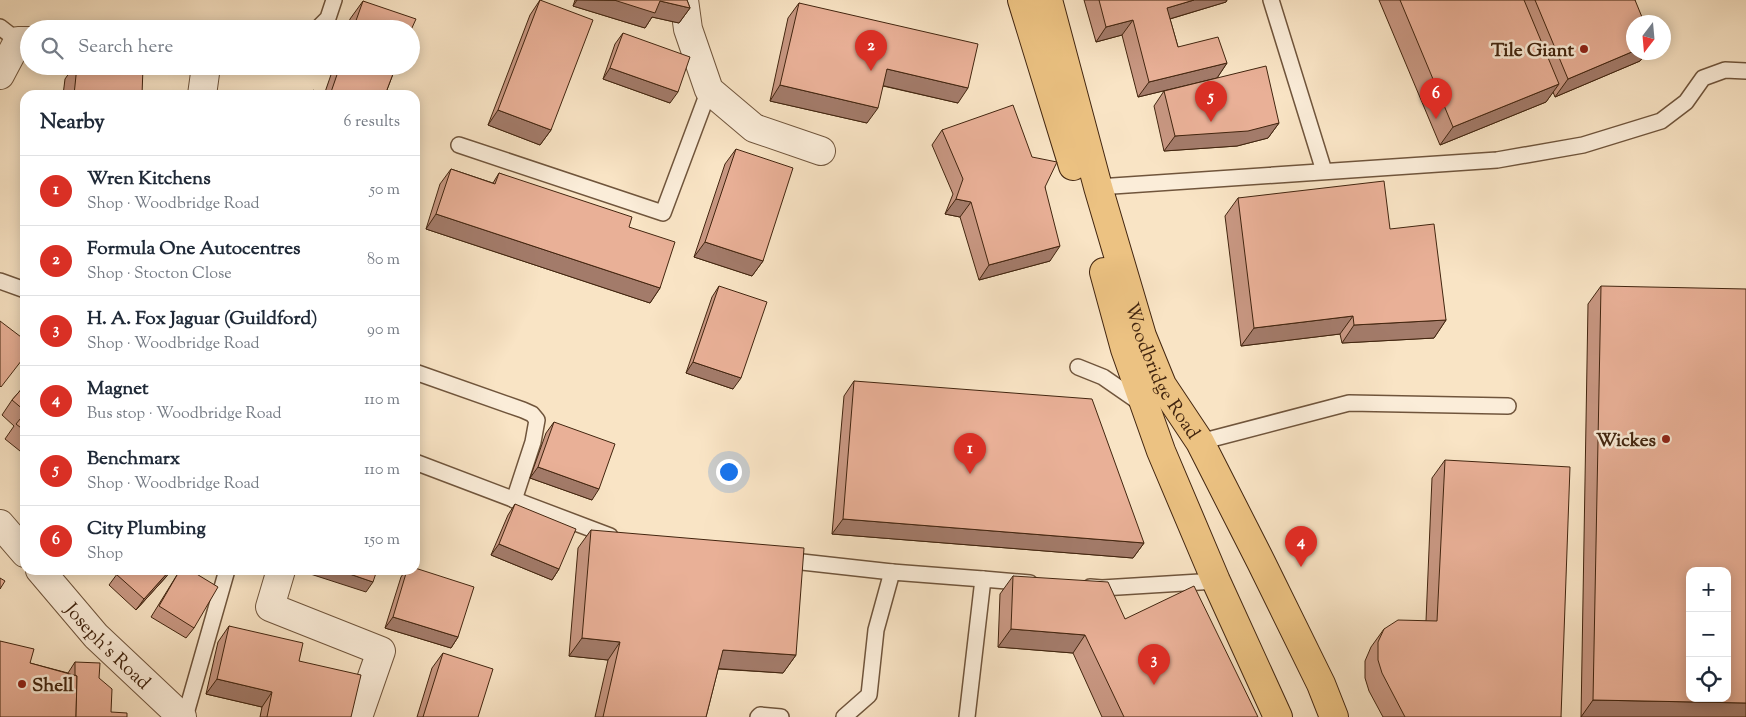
<!DOCTYPE html>
<html lang="en">
<head>
<meta charset="utf-8">
<style>
  body { margin:0; font-family:"Sorts Mill Goudy",serif; background:#f6f6f7; color:#1f2937 }
  .controls { position:absolute; right:15px; bottom:15px; display:grid; overflow:hidden; border-radius:10px; box-shadow:0 2px 12px #0003 }
  .controls button { width:45px; height:45px; display:grid; place-items:center; padding:0; border:0; border-bottom:1px solid #e0e1e3; background:#fff; color:#1f2937; font:25px sans-serif }
  .compass { position:absolute; left:1626px; top:15px; width:45px; height:45px; border-radius:50%; background:#fff; box-shadow:0 2px 12px #0003; rotate:196deg }
  .you { position:absolute; left:728px; top:471px; width:18px; height:18px; margin:-12px; border:4px solid #fff; border-radius:50%; background:#1a73e8; box-shadow:0 0 0 8px #1a73e833 }
  .badge { display:grid; place-items:center; width:32px; height:32px; border-radius:50%; background:#d93025; color:#fff; font-size:16px; font-weight:700 }
  .pin { position:absolute; translate:-50% -41px; filter:drop-shadow(0 1px 2px #0008) }
  .pin::after { content:''; position:absolute; top:26px; width:18px; height:15px; background:inherit; clip-path:polygon(0 0,100% 0,50% 100%) }
  .list { margin:0; padding:0; list-style:none }
  h2 { display:flex; justify-content:space-between; align-items:center; height:65px; margin:0; padding:0 20px; font-size:21px }
  h2 small { font-size:16px; font-weight:400; color:#747a83 }
  .list li { display:grid; grid-template-columns:32px 1fr auto; gap:15px; align-items:center; box-sizing:border-box; height:70px; padding:0 20px; border-top:1px solid #e0e1e3 }
  .list b { display:block; font-size:19px; white-space:nowrap }
  .list p { margin:0; font-size:16px; white-space:nowrap; color:#747a83 }
  .list em { font-size:16px; font-style:normal; color:#747a83 }
  .icon { flex:none; width:28px; height:28px; fill:none; stroke:currentColor; stroke-width:2; stroke-linecap:round; stroke-linejoin:round }
  .map { position:relative; flex:none; width:1746px; height:717px; overflow:hidden }
  .search { position:absolute; background:#fff; box-shadow:0 2px 12px #0003; left:20px; top:20px; width:400px; height:55px; display:flex; align-items:center; gap:12px; box-sizing:border-box; padding:0 18px; border-radius:28px; color:#747a83; font-size:19px }
  .panel { position:absolute; background:#fff; box-shadow:0 2px 12px #0003; left:20px; top:90px; width:400px; height:485px; border-radius:15px }
  .map>svg:first-child { display:block }
  .lines { fill:none; stroke-linecap:round; stroke-linejoin:round }
  .lane-casing { stroke:#70553c; stroke-width:18 }
  .street-casing { stroke:#70553c; stroke-width:30 }
  .primary-casing { stroke:#42250f; stroke-width:30 }
  .lane { stroke:#fbedd9; stroke-width:15 }
  .street { stroke:#fbedd9; stroke-width:28 }
  .primary { stroke:#ecc282; stroke-width:28 }
  .wall { fill:#c89782; stroke:#42250f }
  .shaded-wall { fill:#a37b6a; stroke:#42250f }
  .building { fill:#e9b097; stroke:#42250f; fill-rule:evenodd }
  .poi-dot { fill:#8f2418; stroke:#fbedd9; stroke-width:2 }
  .labels { text-anchor:middle; stroke-width:5; stroke-linejoin:round; paint-order:stroke }
  .poi-label { font-size:19px; font-weight:bold; fill:#42250f; stroke:#fbedd9; text-anchor:end }
  .street-label { font-size:19px; fill:#42250f; stroke:#fbedd9 }
</style>
</head>
<body>
<div class="map">
<svg width="1746" height="717" viewBox="0 0 1746 717">
  <rect width="100%" height="100%" fill="#f9e4c5"/>
  <filter id="stains"><feTurbulence type="fractalNoise" baseFrequency=".004" numOctaves="4"/><feColorMatrix values="0 0 0 0 .2 0 0 0 0 .09 0 0 0 0 .02 0 0 0 .5 -.17"/></filter>
  <radialGradient id="worn" r=".72"><stop offset=".6" stop-color="#630" stop-opacity="0"/><stop offset="1" stop-color="#630" stop-opacity=".3"/></radialGradient>
  <g class="lines">
    <g class="lane-casing">
      <g id="lane">
        <path d="M1271 0 1324 171"/>
        <path d="M0 27 18 41"/>
        <path d="M317 29 328 18 334 0"/>
        <path d="M459 145 663 213 709 90"/>
        <path d="M1098 187 1497 160 1583 145 1661 121 1686 102 1703 78 1725 70 1746 71"/>
        <path d="M0 281 25 290"/>
        <path d="M1078 367 1103 377 1142 404"/>
        <path d="M415 372 523 410 532 414 537 420 533 442 514 500"/>
        <path d="M1200 442 1349 403 1508 406"/>
        <path d="M415 462 610 536"/>
        <path d="M784 560 892 572"/>
        <path d="M1090 587 1102 588 1216 581"/>
        <path d="M185 717 227 570"/>
        <path d="M758 717 760 715 781 717"/>
        <path d="M844 717 869 695 876 630 892 572 983 579"/>
        <path d="M967 717 983 579 1030 583"/>
      </g>
    </g>
    <g class="street-casing">
      <g id="street">
        <path d="M684 0 688 29 709 90 754 128 821 151"/>
        <path d="M0 75 18 41H29"/>
        <path d="M202 95 206 66"/>
        <path d="M0 524 25 553"/>
        <path id="s1" d="M40 570 96 636 182 717"/>
        <path d="M281 570 270 607 381 651 358 717"/>
      </g>
    </g>
    <g class="primary-casing">
      <g id="primary">
        <path d="M1022 0 1073 166"/>
        <path id="s2" d="M1048 0 1098 187 1142 336 1162 385 1200 442 1261 562 1321 684 1334 717"/>
        <path d="M1104 272 1125 349 1161 451 1216 581 1278 717"/>
      </g>
    </g>
    <use href="#lane" class="lane"/>
    <use href="#street" class="street"/>
    <use href="#primary" class="primary"/>
  </g>
  <g class="wall">
    <path d="M540 0 551 130 540 145 488 125 530 15Z"/>
    <path d="M575 0H687L690 8 679 23 652 17 645 28 573 6Z"/>
    <path d="M1084 0H1227L1226 2 1170 19 1178 47 1227 63 1217 78 1138 97 1122 35 1096 42Z"/>
    <path d="M1379 0H1635L1634 52H1647L1640 61 1555 97 1553 92 1546 102 1440 145Z"/>
    <path d="M363 1 411 29H347L350 19Z"/>
    <path d="M799 3 958 103 883 86 867 123 770 101 788 18Z"/>
    <path d="M623 33 670 103 603 79 615 44Z"/>
    <path d="M74 66H131L142 95H63L65 79Z"/>
    <path d="M334 66H396L385 95H324Z"/>
    <path d="M1164 91 1279 123 1268 138 1237 146 1164 151 1154 106Z"/>
    <path d="M942 130 1032 157 1045 187 1050 261 979 280 960 217 945 214 953 194 932 145Z"/>
    <path d="M736 149 763 261 752 276 694 257 725 164Z"/>
    <path d="M451 169 493 183 499 173 629 227 660 288 650 303 426 229 440 184Z"/>
    <path d="M1238 198 1390 229 1446 320 1434 338 1342 343 1340 334 1241 346 1225 216Z"/>
    <path d="M719 286 733 389 686 373 712 297Z"/>
    <path d="M1601 286 1746 717H1581L1588 304Z"/>
    <path d="M854 381 1144 543 1133 558 832 534 844 396Z"/>
    <path d="M25 385V455L5 439 14 426 2 415 12 400Z"/>
    <path d="M554 422 592 500 530 478 546 433Z"/>
    <path d="M1445 460 1561 717H1383L1369 691 1365 678V661L1371 647 1384 629 1426 621 1432 478Z"/>
    <path d="M515 504 559 569 552 580 491 555 508 515Z"/>
    <path d="M591 530 796 655 783 673 718 669 706 717H595L608 660 569 656 578 548Z"/>
    <path d="M120 570H171L166 577 136 610 109 585Z"/>
    <path d="M180 570 194 628 186 638 151 617Z"/>
    <path d="M406 570H415L458 637 451 648 385 628 401 577Z"/>
    <path d="M1013 576 1125 619 1258 717H1102L1073 653 998 647 1000 594Z"/>
    <path d="M229 626 299 661 351 717H260L262 707 206 694 218 642Z"/>
    <path d="M443 653 478 717H417L432 668Z"/>
    <path d="M75 662 99 678 0 717 30 663 68 673Z"/>
  </g>
  <g class="shaded-wall">
    <path d="M577 0 660 1 690 8 679 23 652 17 645 28 573 6Z"/>
    <path d="M1194 0H1227L1226 2 1156 23 1167 8Z"/>
    <path d="M1133 20 1122 35 1096 42 1106 27Z"/>
    <path d="M1634 51V52H1647L1640 61 1555 97 1568 79Z"/>
    <path d="M1227 63 1217 78 1138 97 1149 82Z"/>
    <path d="M610 68 678 92 670 103 603 79Z"/>
    <path d="M887 69 968 88 958 103 876 84Z"/>
    <path d="M1559 84 1546 102 1440 145 1453 127Z"/>
    <path d="M780 85 878 108 867 123 770 101Z"/>
    <path d="M498 110 551 130 540 145 488 125Z"/>
    <path d="M1279 123 1268 138 1237 146 1164 151 1175 136Z"/>
    <path d="M956 199 971 202 960 217 945 214Z"/>
    <path d="M436 214 660 288 650 303 426 229Z"/>
    <path d="M705 242 763 261 752 276 694 257Z"/>
    <path d="M1060 246 1050 261 979 280 989 265Z"/>
    <path d="M1353 316 1340 334 1241 346 1254 328Z"/>
    <path d="M1446 320 1434 338 1342 343 1354 325Z"/>
    <path d="M693 362 741 378 733 389 686 373Z"/>
    <path d="M538 467 599 489 592 500 530 478Z"/>
    <path d="M843 519 1144 543 1133 558 832 534Z"/>
    <path d="M499 544 559 569 552 580 491 555Z"/>
    <path d="M170 570H171L166 577 136 610 144 599Z"/>
    <path d="M298 570H338L373 582 366 592Z"/>
    <path d="M393 617 458 637 451 648 385 628Z"/>
    <path d="M1011 629 1085 635 1073 653 998 647Z"/>
    <path d="M582 638 620 642 608 660 569 656Z"/>
    <path d="M723 650 796 655 783 673 710 668Z"/>
    <path d="M217 679 272 692 262 707 206 694Z"/>
    <path d="M1593 700 1746 703V717H1581Z"/>
  </g>
  <g class="building">
    <path d="M540 0 593 20 551 130 498 110Z"/>
    <path d="M614 0H687L690 8 660 1 655 13Z"/>
    <path d="M1099 0H1194L1167 8 1178 47 1218 37 1227 63 1149 82 1133 20 1106 27Z"/>
    <path d="M1400 0H1524L1559 84 1453 127Z"/>
    <path d="M1535 0H1635L1644 22H1634V51L1568 79Z"/>
    <path d="M363 1 416 19 411 30V29H353Z"/>
    <path d="M799 3 978 44 968 88 887 69 878 108 780 85Z"/>
    <path d="M623 33 690 57 678 92 610 68Z"/>
    <path d="M77 66H131L143 67 142 95H74Z"/>
    <path d="M340 66H396L385 95H330Z"/>
    <path d="M1266 66 1279 123 1248 131 1175 136 1164 91Z"/>
    <path d="M313 90 322 95H311Z"/>
    <path d="M1013 105 1032 157 1057 162 1045 187 1060 246 989 265 971 202 956 199 963 179 942 130Z"/>
    <path d="M736 149 793 168 763 261 705 242Z"/>
    <path d="M451 169 495 184 499 173 632 217 629 227 675 242 660 288 436 214Z"/>
    <path d="M1384 181 1390 229 1434 224 1446 320 1354 325 1353 316 1254 328 1238 198Z"/>
    <path d="M719 286 767 302 741 378 693 362Z"/>
    <path d="M1601 286 1746 289V703L1593 700ZM1690 571H1727V698H1690Z"/>
    <path d="M0 321 25 340V356L1 387 0 386Z"/>
    <path d="M854 381 1092 399 1144 543 843 519Z"/>
    <path d="M25 385V411L12 400Z"/>
    <path d="M25 413V431L16 424Z"/>
    <path d="M554 422 615 444 599 489 538 467Z"/>
    <path d="M1445 460 1570 467 1561 717H1405L1382 673 1378 660V642L1384 629 1398 620 1437 621Z"/>
    <path d="M515 504 576 529 559 569 499 544Z"/>
    <path d="M591 530 804 548 796 655 723 650 706 717H603L620 642 582 638Z"/>
    <path d="M415 568 474 587 458 637 393 617 407 570H415Z"/>
    <path d="M120 570H170L144 599 116 574Z"/>
    <path d="M180 570H190L218 587 194 628 159 606Z"/>
    <path d="M338 570H377L373 582Z"/>
    <path d="M1013 576 1108 582 1125 619 1194 586 1258 717H1124L1085 635 1011 629Z"/>
    <path d="M0 578 5 581 0 589Z"/>
    <path d="M229 626 303 643 299 661 361 675 351 717H267L272 692 217 679Z"/>
    <path d="M0 641 34 649 30 663 77 676 76 717H0Z"/>
    <path d="M443 653 493 669 478 717H423Z"/>
    <path d="M75 662 100 663 99 678 112 689 111 712 127 713V717H76L77 676 75 675Z"/>
  </g>
  <g class="poi-dot">
    <circle cx="1584" cy="49" r="5"/>
    <circle cx="1666" cy="439" r="5"/>
    <circle cx="22" cy="684" r="5"/>
  </g>
  <g class="labels">
    <g class="poi-label">
      <text x="1574" y="56">Tile Giant</text>
      <text x="1656" y="446">Wickes</text>
      <text x="32" y="691" text-anchor="start">Shell</text>
    </g>
    <g class="street-label">
      <text dy="7" stroke="none"><textPath href="#s2" startOffset="389">Woodbridge Road</textPath></text>
      <text dy="7" stroke="none"><textPath href="#s1" startOffset="102">Joseph's Road</textPath></text>
    </g>
  </g>
  <rect width="100%" height="100%" filter="url(#stains)"/>
  <rect width="100%" height="100%" fill="url(#worn)"/>
</svg>
<div class="controls">
<button>+</button>
<button>−</button>
<button><svg class="icon" aria-label="locate" viewBox="0 0 24 24"><circle cx="12" cy="12" r="6"/><path d="M12 2v4M12 18v4M2 12h4M18 12h4"/></svg></button>
</div>
<svg class="compass" viewBox="-18 -18 36 36"><path d="M0-13l5 13h-10z" fill="#e53935"/><path d="M0 13l5-13h-10z" fill="#747a83"/></svg>
<div class="you"></div>
<div class="pin badge" style="left:970px;top:474px">1</div>
<div class="pin badge" style="left:871px;top:71px">2</div>
<div class="pin badge" style="left:1154px;top:685px">3</div>
<div class="pin badge" style="left:1301px;top:567px">4</div>
<div class="pin badge" style="left:1211px;top:122px">5</div>
<div class="pin badge" style="left:1436px;top:119px">6</div>
<div class="search"><svg class="icon" aria-label="search" viewBox="0 0 24 24"><circle cx="10" cy="10" r="6"/><path d="M15 15l6 6"/></svg>Search here</div>
<section class="panel">
<h2>Nearby<small>6 results</small></h2>
<ul class="list">
<li><span class="badge">1</span><div><b>Wren Kitchens</b><p>Shop · Woodbridge Road</p></div><em>50 m</em></li>
<li><span class="badge">2</span><div><b>Formula One Autocentres</b><p>Shop · Stocton Close</p></div><em>80 m</em></li>
<li><span class="badge">3</span><div><b>H. A. Fox Jaguar (Guildford)</b><p>Shop · Woodbridge Road</p></div><em>90 m</em></li>
<li><span class="badge">4</span><div><b>Magnet</b><p>Bus stop · Woodbridge Road</p></div><em>110 m</em></li>
<li><span class="badge">5</span><div><b>Benchmarx</b><p>Shop · Woodbridge Road</p></div><em>110 m</em></li>
<li><span class="badge">6</span><div><b>City Plumbing</b><p>Shop</p></div><em>150 m</em></li>
</ul>
</section>
</div>
</body>
</html>
